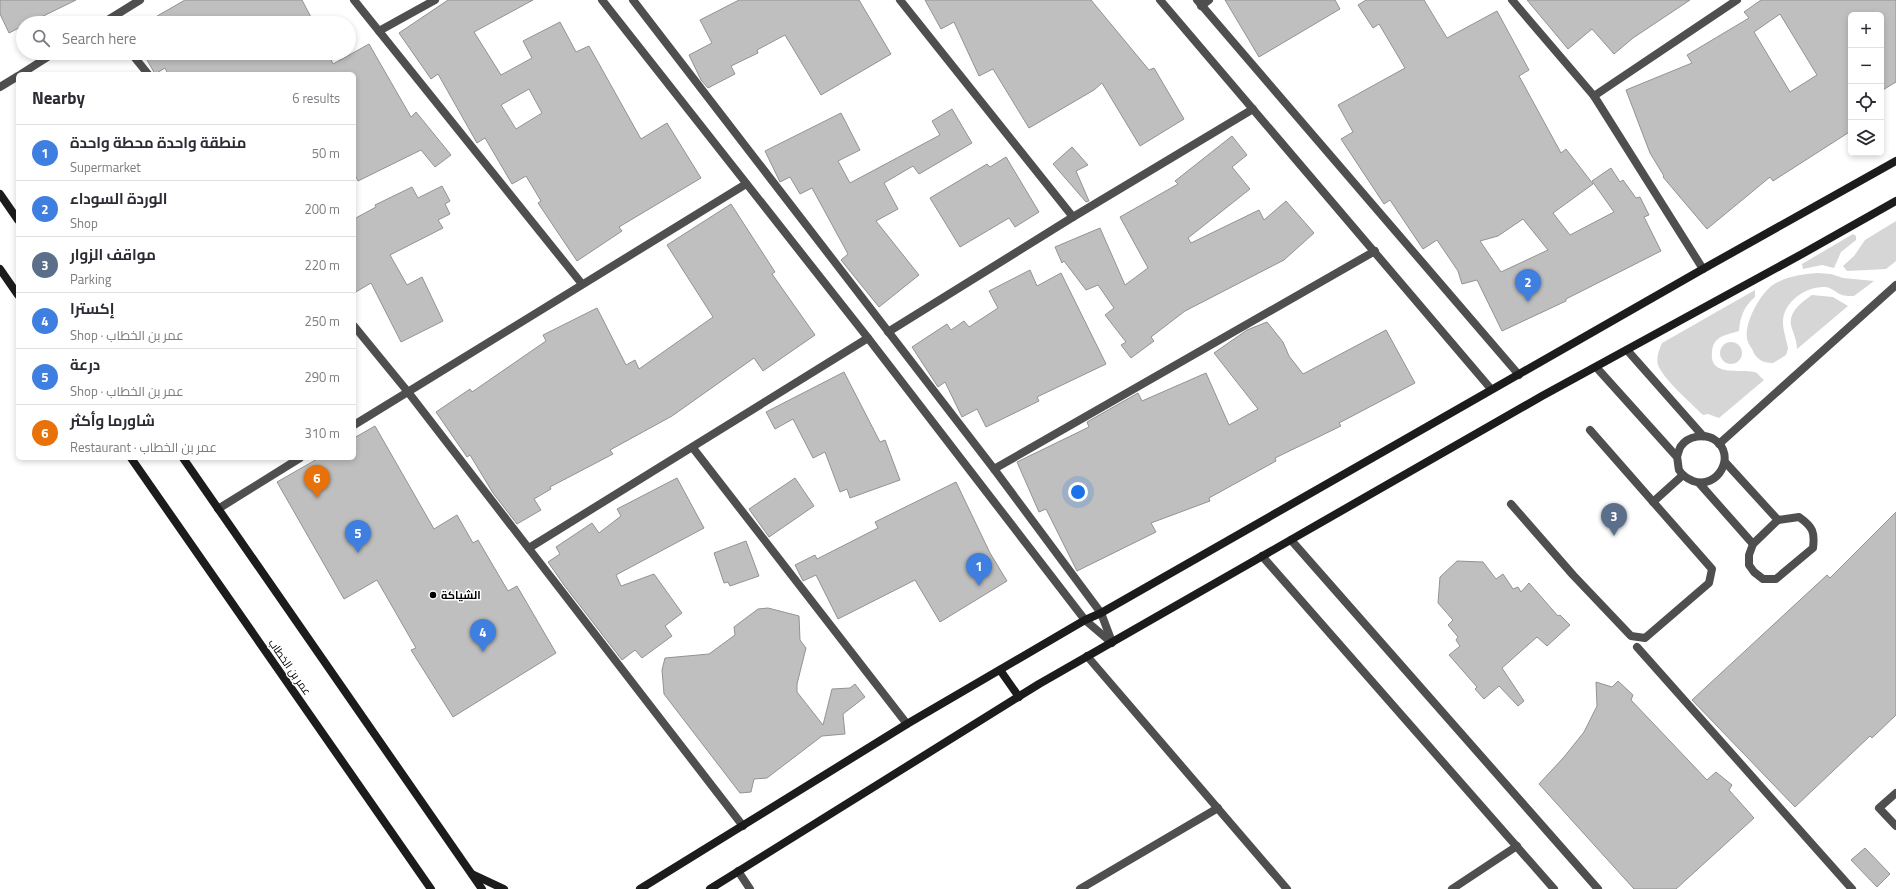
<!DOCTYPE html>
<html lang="en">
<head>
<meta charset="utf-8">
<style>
  body { margin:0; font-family:"Titillium Web",Cairo,sans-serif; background:#f2f2f3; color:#2b2b33 }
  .controls { position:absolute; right:12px; top:12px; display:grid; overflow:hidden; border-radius:6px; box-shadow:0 2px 6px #0003 }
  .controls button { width:36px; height:36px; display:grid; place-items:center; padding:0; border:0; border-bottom:1px solid #e1e1e2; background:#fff; color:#2b2b33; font:20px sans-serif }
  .you { position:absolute; left:1078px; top:492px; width:14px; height:14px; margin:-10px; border:3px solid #fff; border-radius:50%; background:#1a73e8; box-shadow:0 0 0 6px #1a73e833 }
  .badge { display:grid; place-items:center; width:26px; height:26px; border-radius:50%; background:#1a73e8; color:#fff; font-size:13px; font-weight:700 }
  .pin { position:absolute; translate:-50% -33px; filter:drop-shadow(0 1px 2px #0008) }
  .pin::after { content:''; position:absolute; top:21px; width:14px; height:12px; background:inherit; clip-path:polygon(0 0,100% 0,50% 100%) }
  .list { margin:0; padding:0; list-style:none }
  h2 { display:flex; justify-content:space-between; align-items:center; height:52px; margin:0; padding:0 16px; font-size:17px }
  h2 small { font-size:13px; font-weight:400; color:#7c7c81 }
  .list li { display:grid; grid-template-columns:26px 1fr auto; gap:12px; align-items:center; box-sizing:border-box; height:56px; padding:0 16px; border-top:1px solid #e1e1e2 }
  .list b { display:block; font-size:15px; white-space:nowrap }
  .list p { margin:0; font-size:13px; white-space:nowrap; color:#7c7c81 }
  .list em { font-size:13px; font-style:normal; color:#7c7c81 }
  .icon { flex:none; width:22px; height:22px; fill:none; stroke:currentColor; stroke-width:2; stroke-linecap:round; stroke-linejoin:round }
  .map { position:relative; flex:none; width:1896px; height:889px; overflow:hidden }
  .search { position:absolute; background:#fff; box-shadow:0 2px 6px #0003; left:16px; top:16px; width:340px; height:44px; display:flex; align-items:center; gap:10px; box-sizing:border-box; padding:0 14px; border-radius:22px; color:#7c7c81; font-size:15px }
  .panel { position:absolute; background:#fff; box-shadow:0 2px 6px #0003; left:16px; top:72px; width:340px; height:388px; border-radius:6px }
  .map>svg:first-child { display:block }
  .green { fill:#d6d6d6 }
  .building { fill:#bfbfbf; stroke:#939393; fill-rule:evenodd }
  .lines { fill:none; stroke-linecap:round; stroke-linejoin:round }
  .lane { stroke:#4f4f4f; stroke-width:8 }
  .street { stroke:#4f4f4f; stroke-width:8 }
  .secondary { stroke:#1c1c1c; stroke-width:8 }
  .poi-dot { fill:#000; stroke:#fff; stroke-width:1.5 }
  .labels { text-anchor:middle; stroke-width:3; stroke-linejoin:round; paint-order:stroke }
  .poi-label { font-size:11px; font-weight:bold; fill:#000; stroke:#fff; text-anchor:start }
  .street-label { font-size:11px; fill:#000; stroke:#fff }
</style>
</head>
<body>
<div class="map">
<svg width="1896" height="889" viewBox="0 0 1896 889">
  <rect width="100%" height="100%" fill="#fff"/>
  <g class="green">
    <path d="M1896 221V261L1886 269 1847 271 1843 266 1854 256 1865 240Z"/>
    <path d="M1853 234 1856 236V240L1841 252 1834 268 1822 265 1803 269 1802 264Z"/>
    <path d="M1817 273 1831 274 1843 278 1874 281 1854 296C1850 296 1845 296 1842 295 1836 293 1831 287 1825 287 1806 286 1783 302 1783 322 1783 332 1787 340 1788 349L1786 355 1773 363C1762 363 1756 359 1752 349 1750 346 1747 341 1747 338 1744 322 1762 290 1776 283 1789 276 1803 274 1817 273Z"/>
    <path d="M1755 290V297C1744 306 1740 317 1739 331 1726 335 1713 336 1712 352 1709 379 1743 367 1757 373 1759 375 1761 378 1764 380L1719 418 1708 414 1703 415C1691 403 1664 380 1658 365 1656 358 1659 350 1662 343Z"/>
    <path d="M1812 295 1833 297 1848 306 1797 349C1797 340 1793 333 1791 325 1789 311 1802 302 1812 295Z"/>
    <circle cx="1731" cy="353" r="11"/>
  </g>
  <g class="building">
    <path d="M0 0H76L29 23H23V26L9 33 0 14Z"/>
    <path d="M185 0H302L314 23H145Z"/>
    <path d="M448 0H533L474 32 501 75 532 58 523 41 560 22 576 52 589 46 641 139 667 123 701 178 619 227 622 231 577 261 538 203 541 201 526 176 512 184 485 138 477 143 438 74 431 79 399 33ZM529 89 542 113 516 129 501 105Z"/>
    <path d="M739 0H859L891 54 821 95 785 35 757 50 758 53 731 66 735 74 708 88 701 80 689 55 712 43 700 20Z"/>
    <path d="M925 0H1091L1149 70 1154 68 1184 119 1140 146 1102 83 1094 90 1029 128 993 69 979 76 954 22 941 29Z"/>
    <path d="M1225 0H1335L1340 9 1259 57Z"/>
    <path d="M1366 0H1424L1447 38 1497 11 1529 70 1519 76 1561 153 1566 149 1593 184 1553 213 1570 235 1614 212 1592 181 1611 168 1620 182 1623 180 1636 198 1640 197 1649 215 1644 217 1661 251 1566 299V301L1502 331 1477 280 1462 284 1458 271 1437 240 1423 249 1390 200 1384 204 1341 139 1353 132 1338 105 1405 68 1379 24 1373 28 1358 5ZM1523 219 1548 250 1501 272 1480 241 1498 236Z"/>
    <path d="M1527 0H1690L1633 38 1614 54 1592 29 1568 49Z"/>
    <path d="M1761 0H1896V82L1881 91V15H1851V131L1773 181 1770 177 1707 229 1663 177 1664 176 1650 153 1626 90 1692 63 1687 55 1749 18 1744 12ZM1780 14 1817 75 1790 92 1754 32Z"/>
    <path d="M369 44 411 117 416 112 451 155 435 167 421 150 358 181 354 173V74H168L165 68 155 74 143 53H328L333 64Z"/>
    <path d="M952 109 972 143 919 174 913 166 884 183 898 209 876 221 919 275 879 307 841 260 848 254 812 188 800 194 790 177 780 182 765 151 841 113 860 150 838 161 850 183 940 135 932 121Z"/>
    <path d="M1232 136 1247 155 1232 167 1250 189 1188 238 1191 243 1259 210 1264 220 1286 201 1314 233 1284 260 1185 311 1151 337 1154 341 1131 358 1121 345 1126 342 1105 315 1114 308 1098 285 1086 290 1064 261 1062 263 1055 247 1100 228 1125 285 1148 268 1120 217 1178 184 1175 181Z"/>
    <path d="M1072 147 1088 165 1076 171 1089 201 1086 202 1053 164Z"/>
    <path d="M1006 157 1039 212 1015 227 1009 218 960 247 930 198 987 164 990 167Z"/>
    <path d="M442 186 450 201 445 204 450 214 438 220 443 228 390 255 407 285 422 277 443 321 401 342 371 283 354 293V219L376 207 375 205 412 187 418 198Z"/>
    <path d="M731 204 775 272 772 274 815 335 763 371 754 358 672 416 610 450 613 454 550 487 551 489 534 499 541 510 517 524 493 493 470 455 467 457 436 412 470 389 472 392 546 341 543 335 597 308 626 365 635 360 639 369 713 317 667 245Z"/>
    <path d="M1030 270 1037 286 1061 273 1106 364 1037 397 1039 401 986 427 977 409 962 417 945 382 938 387 912 347 947 324 951 330 964 321 969 327 998 308 989 291Z"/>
    <path d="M1267 322 1283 342 1289 356 1303 374 1386 330 1415 383 1339 423 1341 426 1275 458 1276 461 1209 498 1210 501 1151 523 1156 532 1077 571 1046 509 1039 512 1017 462 1089 427 1087 422 1138 393 1142 401 1206 373 1229 425 1258 409 1214 353 1247 330Z"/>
    <path d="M844 372 880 442 885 440 900 480 850 498 847 489 840 492 825 452 813 458 793 419 775 429 766 412Z"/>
    <path d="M375 426 434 529 457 515 473 543 478 540 508 591 517 586 556 653 453 717 411 650 416 648 377 580 344 599 277 482 319 458H354V438Z"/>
    <path d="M677 478 704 528 616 575 621 586 654 574 682 613 665 626 672 636 642 658 635 650 622 660 564 585 548 562 560 554 556 547 592 523 599 533 621 516 617 509Z"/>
    <path d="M795 478 814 506 769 537 749 509Z"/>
    <path d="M956 482 990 553 1007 581 940 622 915 580 838 619 816 575 803 581 795 565 815 555 817 559 878 528 875 522Z"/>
    <path d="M1896 512V715L1872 738 1870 736 1795 807 1692 700 1827 575 1830 578Z"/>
    <path d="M746 541 759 576 730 586 728 582 724 583 714 553Z"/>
    <path d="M1457 561 1483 562 1496 579 1503 574 1513 589 1518 587 1521 592 1529 583 1558 616 1560 615 1570 625 1547 646 1537 637 1502 668 1524 701 1518 706 1499 686 1484 699 1475 689 1477 687 1449 655 1460 646 1456 640 1458 637 1448 625 1453 620 1438 603 1440 577Z"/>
    <path d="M768 608 799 616 800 640 806 648 797 684V692L823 725 832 689 850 688 855 684 865 697 843 714 845 734 822 736 767 778 754 779 751 792 740 793 664 694 662 670 665 658 709 654 735 635 734 627 758 609Z"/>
    <path d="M1618 681 1633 695 1631 700 1707 780 1716 772 1732 785 1729 790 1754 818 1676 889H1634L1539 784 1564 757 1584 732 1597 706 1596 682 1612 687Z"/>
    <path d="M1865 848 1890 874 1877 887 1851 860Z"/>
  </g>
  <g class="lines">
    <g class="lane">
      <path d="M1627 350 1703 436"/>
      <path d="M1596 367 1677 457C1678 461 1678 466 1679 470 1682 475 1688 479 1693 481 1718 490 1737 455 1715 440 1705 433 1688 436 1681 446 1679 449 1678 454 1677 457"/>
      <path d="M1719 444 1896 285"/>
      <path d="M1699 483 1753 544 1749 555V565L1754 572 1763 579H1776L1813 548C1815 532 1813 527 1799 517L1778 520 1725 462"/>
      <path d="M1511 504 1573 575 1631 636 1645 638 1709 583 1712 569 1590 430"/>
      <path d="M1753 544 1778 520"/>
      <path d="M1637 647 1852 889"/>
      <path d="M1896 793 1879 808 1896 826"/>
    </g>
    <g class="street">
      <path d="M354 0 582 284"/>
      <path d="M602 0 868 338 1085 620 1112 643"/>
      <path d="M633 0 994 469 1101 613 1112 642"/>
      <path d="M900 0 1073 217"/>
      <path d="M1160 0 1491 389"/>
      <path d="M1197 0 1519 375"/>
      <path d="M1512 0 1594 96 1703 269"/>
      <path d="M1201 6 1209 0"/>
      <path d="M103 23 140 0"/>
      <path d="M379 31 435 0"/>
      <path d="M131 53 148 74"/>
      <path d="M21 74 54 53"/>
      <path d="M0 87 18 76"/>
      <path d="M1594 96 1737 0"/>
      <path d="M354 326 408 392 743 826"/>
      <path d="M888 332 1073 217 1253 109"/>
      <path d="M354 425 746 184"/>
      <path d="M693 448 907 724"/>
      <path d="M994 469 1375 251"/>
      <path d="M1653 502 1683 475"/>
      <path d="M218 509 300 458"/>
      <path d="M1291 540 1598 889"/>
      <path d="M529 548 868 338"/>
      <path d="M1262 556 1554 889"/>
      <path d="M1087 656 1287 889"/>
      <path d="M738 871 750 889"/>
      <path d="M1080 889 1218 808"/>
      <path d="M1452 889 1517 846"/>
    </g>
    <g class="secondary">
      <path d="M0 194 18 220"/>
      <path d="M0 269 18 295"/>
      <path d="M131 458 431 889"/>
      <path d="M183 458 482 889"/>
      <path d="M1000 670 1019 697"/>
      <path d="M472 874 504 889"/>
      <path d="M640 889 907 724 1085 620 1101 613 1703 269 1896 161"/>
      <path d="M710 889 1039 684 1542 396 1802 254 1896 201"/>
    </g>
  </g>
  <circle class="poi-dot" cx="433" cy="595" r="4"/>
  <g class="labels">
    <g class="poi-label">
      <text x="441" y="599">الشياكة</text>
    </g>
    <g class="street-label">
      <text transform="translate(290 667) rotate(55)" y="4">عمر بن الخطاب</text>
    </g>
  </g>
</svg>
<div class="controls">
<button>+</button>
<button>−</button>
<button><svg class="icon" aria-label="locate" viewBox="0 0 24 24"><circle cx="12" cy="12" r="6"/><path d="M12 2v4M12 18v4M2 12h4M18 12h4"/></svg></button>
<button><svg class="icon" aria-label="layers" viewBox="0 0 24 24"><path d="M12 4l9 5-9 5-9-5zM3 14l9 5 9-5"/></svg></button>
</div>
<div class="you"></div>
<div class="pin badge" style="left:979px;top:586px;background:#3f7fe0">1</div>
<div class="pin badge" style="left:1528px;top:302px;background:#3f7fe0">2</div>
<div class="pin badge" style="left:1614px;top:536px;background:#5c6f8a">3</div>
<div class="pin badge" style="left:483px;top:652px;background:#3f7fe0">4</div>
<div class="pin badge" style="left:358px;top:553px;background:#3f7fe0">5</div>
<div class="pin badge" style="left:317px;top:498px;background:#e8710a">6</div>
<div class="search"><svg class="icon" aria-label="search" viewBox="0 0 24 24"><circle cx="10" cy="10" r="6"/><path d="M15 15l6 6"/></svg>Search here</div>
<section class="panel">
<h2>Nearby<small>6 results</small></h2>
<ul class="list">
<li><span class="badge" style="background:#3f7fe0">1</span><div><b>منطقة واحدة محطة واحدة</b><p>Supermarket</p></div><em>50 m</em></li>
<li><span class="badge" style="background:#3f7fe0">2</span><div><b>الوردة السوداء</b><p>Shop</p></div><em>200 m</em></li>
<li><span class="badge" style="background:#5c6f8a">3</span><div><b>مواقف الزوار</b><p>Parking</p></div><em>220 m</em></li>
<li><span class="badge" style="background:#3f7fe0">4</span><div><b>إكسترا</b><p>Shop · عمر بن الخطاب</p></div><em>250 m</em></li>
<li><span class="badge" style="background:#3f7fe0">5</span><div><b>درعة</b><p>Shop · عمر بن الخطاب</p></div><em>290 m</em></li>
<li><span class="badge" style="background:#e8710a">6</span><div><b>شاورما وأكثر</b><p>Restaurant · عمر بن الخطاب</p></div><em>310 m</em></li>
</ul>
</section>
</div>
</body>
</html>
